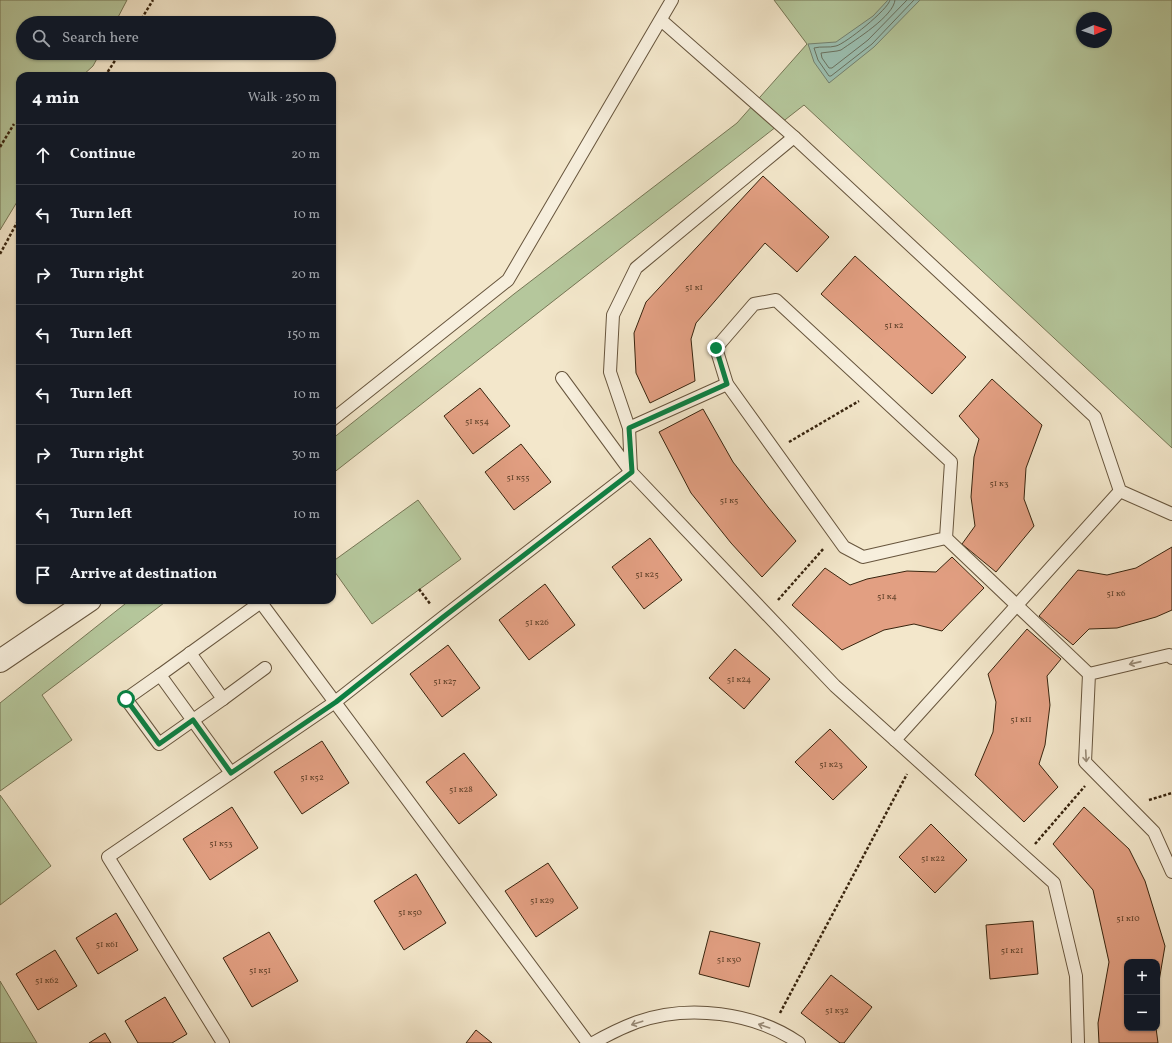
<!DOCTYPE html>
<html lang="en">
<head>
<meta charset="utf-8">
<style>
  body { margin:0; font-family:Vollkorn,serif; background:#20242c; color:#f1f3f6 }
  .controls { position:absolute; right:12px; bottom:12px; display:grid; overflow:hidden; border-radius:8px; box-shadow:0 1px 3px #0004 }
  .controls button { width:36px; height:36px; display:grid; place-items:center; padding:0; border:0; border-bottom:1px solid #363941; background:#171b24; color:#f1f3f6; font:20px sans-serif }
  .compass { position:absolute; left:1076px; top:12px; width:36px; height:36px; border-radius:50%; background:#171b24; box-shadow:0 1px 3px #0004; rotate:88deg }
  .stop { position:absolute; width:12px; height:12px; margin:-9px; border:3px solid #0b8043; border-radius:50%; background:#fff }
  .stop.end { background:#0b8043; border-color:#fff; box-shadow:0 1px 4px #0008 }
  .list { margin:0; padding:0; list-style:none }
  h2 { display:flex; justify-content:space-between; align-items:center; height:52px; margin:0; padding:0 16px; font-size:17px }
  h2 small { font-size:13px; font-weight:400; color:#9ea1a6 }
  .list li { display:grid; grid-template-columns:26px 1fr auto; gap:12px; align-items:center; box-sizing:border-box; height:60px; padding:0 16px; border-top:1px solid #363941 }
  .list b { display:block; font-size:15px; white-space:nowrap }
  .list em { font-size:13px; font-style:normal; color:#9ea1a6 }
  .icon { flex:none; width:22px; height:22px; fill:none; stroke:currentColor; stroke-width:2; stroke-linecap:round; stroke-linejoin:round }
  .map { position:relative; flex:none; width:1172px; height:1043px; overflow:hidden }
  .search { position:absolute; background:#171b24; box-shadow:0 1px 3px #0004; left:16px; top:16px; width:320px; height:44px; display:flex; align-items:center; gap:10px; box-sizing:border-box; padding:0 14px; border-radius:22px; color:#9ea1a6; font-size:15px }
  .panel { position:absolute; background:#171b24; box-shadow:0 1px 3px #0004; left:16px; top:72px; width:320px; height:532px; border-radius:12px }
  .map>svg:first-child { display:block }
  .green { fill:#b5c79c; stroke:#767655; fill-rule:evenodd }
  .water { fill:#9cc0b2; stroke:#748270 }
  .lines { fill:none; stroke-linecap:round; stroke-linejoin:round }
  .shore { stroke:#6a7260; stroke-width:1 }
  .building { fill:#e29f82; stroke:#38240e }
  .lane-casing { stroke:#67553d; stroke-width:14 }
  .street-casing { stroke:#67553d; stroke-width:24 }
  .path { stroke:#38240e; stroke-width:2.5; stroke-dasharray:3 2; stroke-linecap:butt }
  .lane { stroke:#f7efdd; stroke-width:12 }
  .street { stroke:#f7efdd; stroke-width:22 }
  .oneway { stroke:#988a76 }
  .route { stroke:#0b8043; stroke-width:5 }
  .labels { text-anchor:middle; stroke-width:3; stroke-linejoin:round; paint-order:stroke }
  .number-label { font-size:9px; fill:#62432b }
</style>
</head>
<body>
<div class="map">
<svg width="1172" height="1043" viewBox="0 0 1172 1043">
  <rect width="100%" height="100%" fill="#f3e7cb"/>
  <filter id="stains"><feTurbulence type="fractalNoise" baseFrequency=".005" numOctaves="4"/><feColorMatrix values="0 0 0 0 .2 0 0 0 0 .09 0 0 0 0 .02 0 0 0 .5 -.17"/></filter>
  <radialGradient id="worn" r=".72"><stop offset=".6" stop-color="#630" stop-opacity="0"/><stop offset="1" stop-color="#630" stop-opacity=".3"/></radialGradient>
  <g class="green">
    <path d="M0 0H127L115 23H23V53H100L93 66 82 76H20V197L0 230Z"/>
    <path d="M774 0H1172V448L804 105 332 474V439L514 294 737 123 807 44ZM1082 18H1106V42H1082Z"/>
    <path d="M418 500 461 559 372 624 332 568V562Z"/>
    <path d="M130 600H168L42 695 72 740 0 791V703Z"/>
    <path d="M0 795 51 866 0 905Z"/>
    <path d="M0 981 37 1043H0Z"/>
  </g>
  <path class="water" d="M888 0H920L874 47 829 83 814 62 808 44 836 42 873 16Z"/>
  <g class="lines">
    <g class="shore">
      <path d="M890 0C889 9 845 44 836 46 829 48 821 46 814 48L818 60 829 76H831L872 44 914 0"/>
      <path d="M895 0C894 16 855 40 841 50L837 51 821 53 822 58 829 68H832L868 40 907 0"/>
    </g>
  </g>
  <g class="building">
    <path d="M763 176 829 237 797 272 765 243 696 323 691 339 695 381 650 403 636 373 634 333 646 302Z"/>
    <path d="M855 256 966 357 932 394 821 294Z"/>
    <path d="M992 379 1042 425 1026 468 1024 499 1034 526 996 572 962 544 975 526 971 497 974 457 979 439 959 416Z"/>
    <path d="M480 388 510 426 473 454 444 416Z"/>
    <path d="M703 409 733 462 768 507 796 541 762 577 731 543 691 493 659 432Z"/>
    <path d="M521 444 551 482 514 510 485 472Z"/>
    <path d="M650 538 682 580 644 609 612 567Z"/>
    <path d="M1172 547V610L1156 617 1117 628 1089 629 1073 645 1039 616 1078 570 1107 575 1136 568Z"/>
    <path d="M952 557 984 588 942 631 914 624 884 630 842 650 792 605 825 568 850 585 867 579 907 571 936 572Z"/>
    <path d="M545 584 575 625 529 660 499 620Z"/>
    <path d="M1027 629 1061 659 1047 676 1050 705 1045 745 1039 764 1058 787 1024 822 975 775 993 732 996 702 988 674Z"/>
    <path d="M448 645 480 688 442 717 410 674Z"/>
    <path d="M735 649 770 679 744 709 709 678Z"/>
    <path d="M830 729 867 767 833 800 795 762Z"/>
    <path d="M322 741 349 783 302 814 274 772Z"/>
    <path d="M464 753 497 795 459 824 426 782Z"/>
    <path d="M232 807 258 848 210 880 183 839Z"/>
    <path d="M1084 807 1129 849 1145 881 1165 946 1157 993V962H1127V1028H1156L1158 1043H1099L1098 1023 1109 962 1093 890 1053 844Z"/>
    <path d="M931 824 967 860 935 893 899 857Z"/>
    <path d="M548 863 578 908 536 937 505 891Z"/>
    <path d="M416 874 446 923 404 950 374 901Z"/>
    <path d="M116 913 138 950 98 974 76 938Z"/>
    <path d="M1033 921 1038 974 990 979 986 925Z"/>
    <path d="M710 931 760 943 749 987 699 974Z"/>
    <path d="M269 932 298 981 252 1007 223 958Z"/>
    <path d="M55 950 77 986 38 1010 16 974Z"/>
    <path d="M831 975 872 1007 844 1043H840L801 1013Z"/>
    <path d="M165 997 187 1034 172 1043H138L125 1021Z"/>
    <path d="M476 1030 492 1043H466Z"/>
    <path d="M105 1033 111 1043H89Z"/>
  </g>
  <g class="lines">
    <g class="lane-casing">
      <g id="lane">
        <path d="M661 20 794 137 1095 417 1120 491 1172 514"/>
        <path d="M776 300 951 462 946 538 863 557 844 547 727 384 716 348 754 304Z"/>
        <path d="M562 378 631 472 629 428 610 372 613 315 636 268 794 137"/>
        <path d="M332 420 508 280 672 0"/>
        <path d="M629 428 727 384"/>
        <path d="M946 538 1089 674"/>
        <path d="M259 600 588 1043"/>
        <path d="M1172 658 1169 655 1089 674 1085 762 1154 832 1172 872"/>
        <path d="M160 675 126 699 159 744 223 699 190 653"/>
        <path d="M223 699 265 668"/>
        <path d="M895 740 1120 491"/>
        <path d="M231 773 160 675 261 602"/>
        <path d="M223 1043 108 857 335 702 442 618 631 472 835 686 1054 883 1076 976 1078 1043"/>
        <path d="M593 1043C607 1035 621 1028 637 1022 688 1004 754 1012 799 1043"/>
      </g>
    </g>
    <g class="street-casing">
      <path id="street" d="M0 661 90 600"/>
    </g>
    <g class="path">
      <path d="M139 23 153 0"/>
      <path d="M105 76 120 53"/>
      <path d="M0 147 14 124"/>
      <path d="M0 254 20 217"/>
      <path d="M789 442 859 401"/>
      <path d="M419 589 431 605"/>
      <path d="M778 600 824 548"/>
      <path d="M1149 800 1172 793"/>
      <path d="M1035 844 1085 786"/>
      <path d="M780 1013 907 774"/>
    </g>
    <use href="#lane" class="lane"/>
    <use href="#street" class="street"/>
  </g>
  <defs><path id="oneway-shaft" d="M-6 0H5M1.5-3L5.5 0L1.5 3" fill="none" stroke-width="1.6" stroke-linecap="round" stroke-linejoin="round"/></defs>
  <g class="oneway">
    <use href="#oneway-shaft" transform="translate(1135 663) rotate(167)"/>
    <use href="#oneway-shaft" transform="translate(1086 756) rotate(87)"/>
    <use href="#oneway-shaft" transform="translate(637 1023) rotate(162)"/>
    <use href="#oneway-shaft" transform="translate(764 1026) rotate(-161)"/>
  </g>
  <g class="lines">
    <path class="route" d="M126 699 159 744 193 720 231 773 336 702 442 618 632 472 629 428 727 384 716 348"/>
  </g>
  <g class="labels">
    <g class="number-label">
      <text x="694" y="290">51 к1</text>
      <text x="894" y="328">51 к2</text>
      <text x="477" y="424">51 к54</text>
      <text x="518" y="480">51 к55</text>
      <text x="999" y="486">51 к3</text>
      <text x="729" y="503">51 к5</text>
      <text x="647" y="577">51 к25</text>
      <text x="1116" y="596">51 к6</text>
      <text x="887" y="599">51 к4</text>
      <text x="537" y="625">51 к26</text>
      <text x="739" y="682">51 к24</text>
      <text x="445" y="684">51 к27</text>
      <text x="1021" y="722">51 к11</text>
      <text x="831" y="767">51 к23</text>
      <text x="312" y="780">51 к52</text>
      <text x="461" y="792">51 к28</text>
      <text x="221" y="846">51 к53</text>
      <text x="933" y="861">51 к22</text>
      <text x="542" y="903">51 к29</text>
      <text x="410" y="915">51 к50</text>
      <text x="1128" y="921">51 к10</text>
      <text x="107" y="947">51 к61</text>
      <text x="1012" y="953">51 к21</text>
      <text x="729" y="962">51 к30</text>
      <text x="260" y="973">51 к51</text>
      <text x="47" y="983">51 к62</text>
      <text x="837" y="1013">51 к32</text>
    </g>
  </g>
  <rect width="100%" height="100%" filter="url(#stains)"/>
  <rect width="100%" height="100%" fill="url(#worn)"/>
</svg>
<div class="controls">
<button>+</button>
<button>−</button>
</div>
<svg class="compass" viewBox="-18 -18 36 36"><path d="M0-13l5 13h-10z" fill="#e53935"/><path d="M0 13l5-13h-10z" fill="#9ea1a6"/></svg>
<div class="stop" style="left:126px;top:699px"></div>
<div class="stop end" style="left:716px;top:348px"></div>
<div class="search"><svg class="icon" aria-label="search" viewBox="0 0 24 24"><circle cx="10" cy="10" r="6"/><path d="M15 15l6 6"/></svg>Search here</div>
<section class="panel">
<h2>4 min<small>Walk · 250 m</small></h2>
<ul class="list">
<li><svg class="icon" aria-label="ahead" viewBox="0 0 24 24"><path d="M12 20V5M6 11l6-6 6 6"/></svg><div><b>Continue</b></div><em>20 m</em></li>
<li><svg class="icon" aria-label="left" viewBox="0 0 24 24"><path d="M17 20v-9H6M10 6l-5 5 5 5"/></svg><div><b>Turn left</b></div><em>10 m</em></li>
<li><svg class="icon" aria-label="right" viewBox="0 0 24 24"><path d="M7 20v-9h11M14 6l5 5-5 5"/></svg><div><b>Turn right</b></div><em>20 m</em></li>
<li><svg class="icon" aria-label="left" viewBox="0 0 24 24"><path d="M17 20v-9H6M10 6l-5 5 5 5"/></svg><div><b>Turn left</b></div><em>150 m</em></li>
<li><svg class="icon" aria-label="left" viewBox="0 0 24 24"><path d="M17 20v-9H6M10 6l-5 5 5 5"/></svg><div><b>Turn left</b></div><em>10 m</em></li>
<li><svg class="icon" aria-label="right" viewBox="0 0 24 24"><path d="M7 20v-9h11M14 6l5 5-5 5"/></svg><div><b>Turn right</b></div><em>30 m</em></li>
<li><svg class="icon" aria-label="left" viewBox="0 0 24 24"><path d="M17 20v-9H6M10 6l-5 5 5 5"/></svg><div><b>Turn left</b></div><em>10 m</em></li>
<li><svg class="icon" aria-label="arrive" viewBox="0 0 24 24"><path d="M6 21V4h12l-3 4 3 4H6"/></svg><div><b>Arrive at destination</b></div></li>
</ul>
</section>
</div>
</body>
</html>
